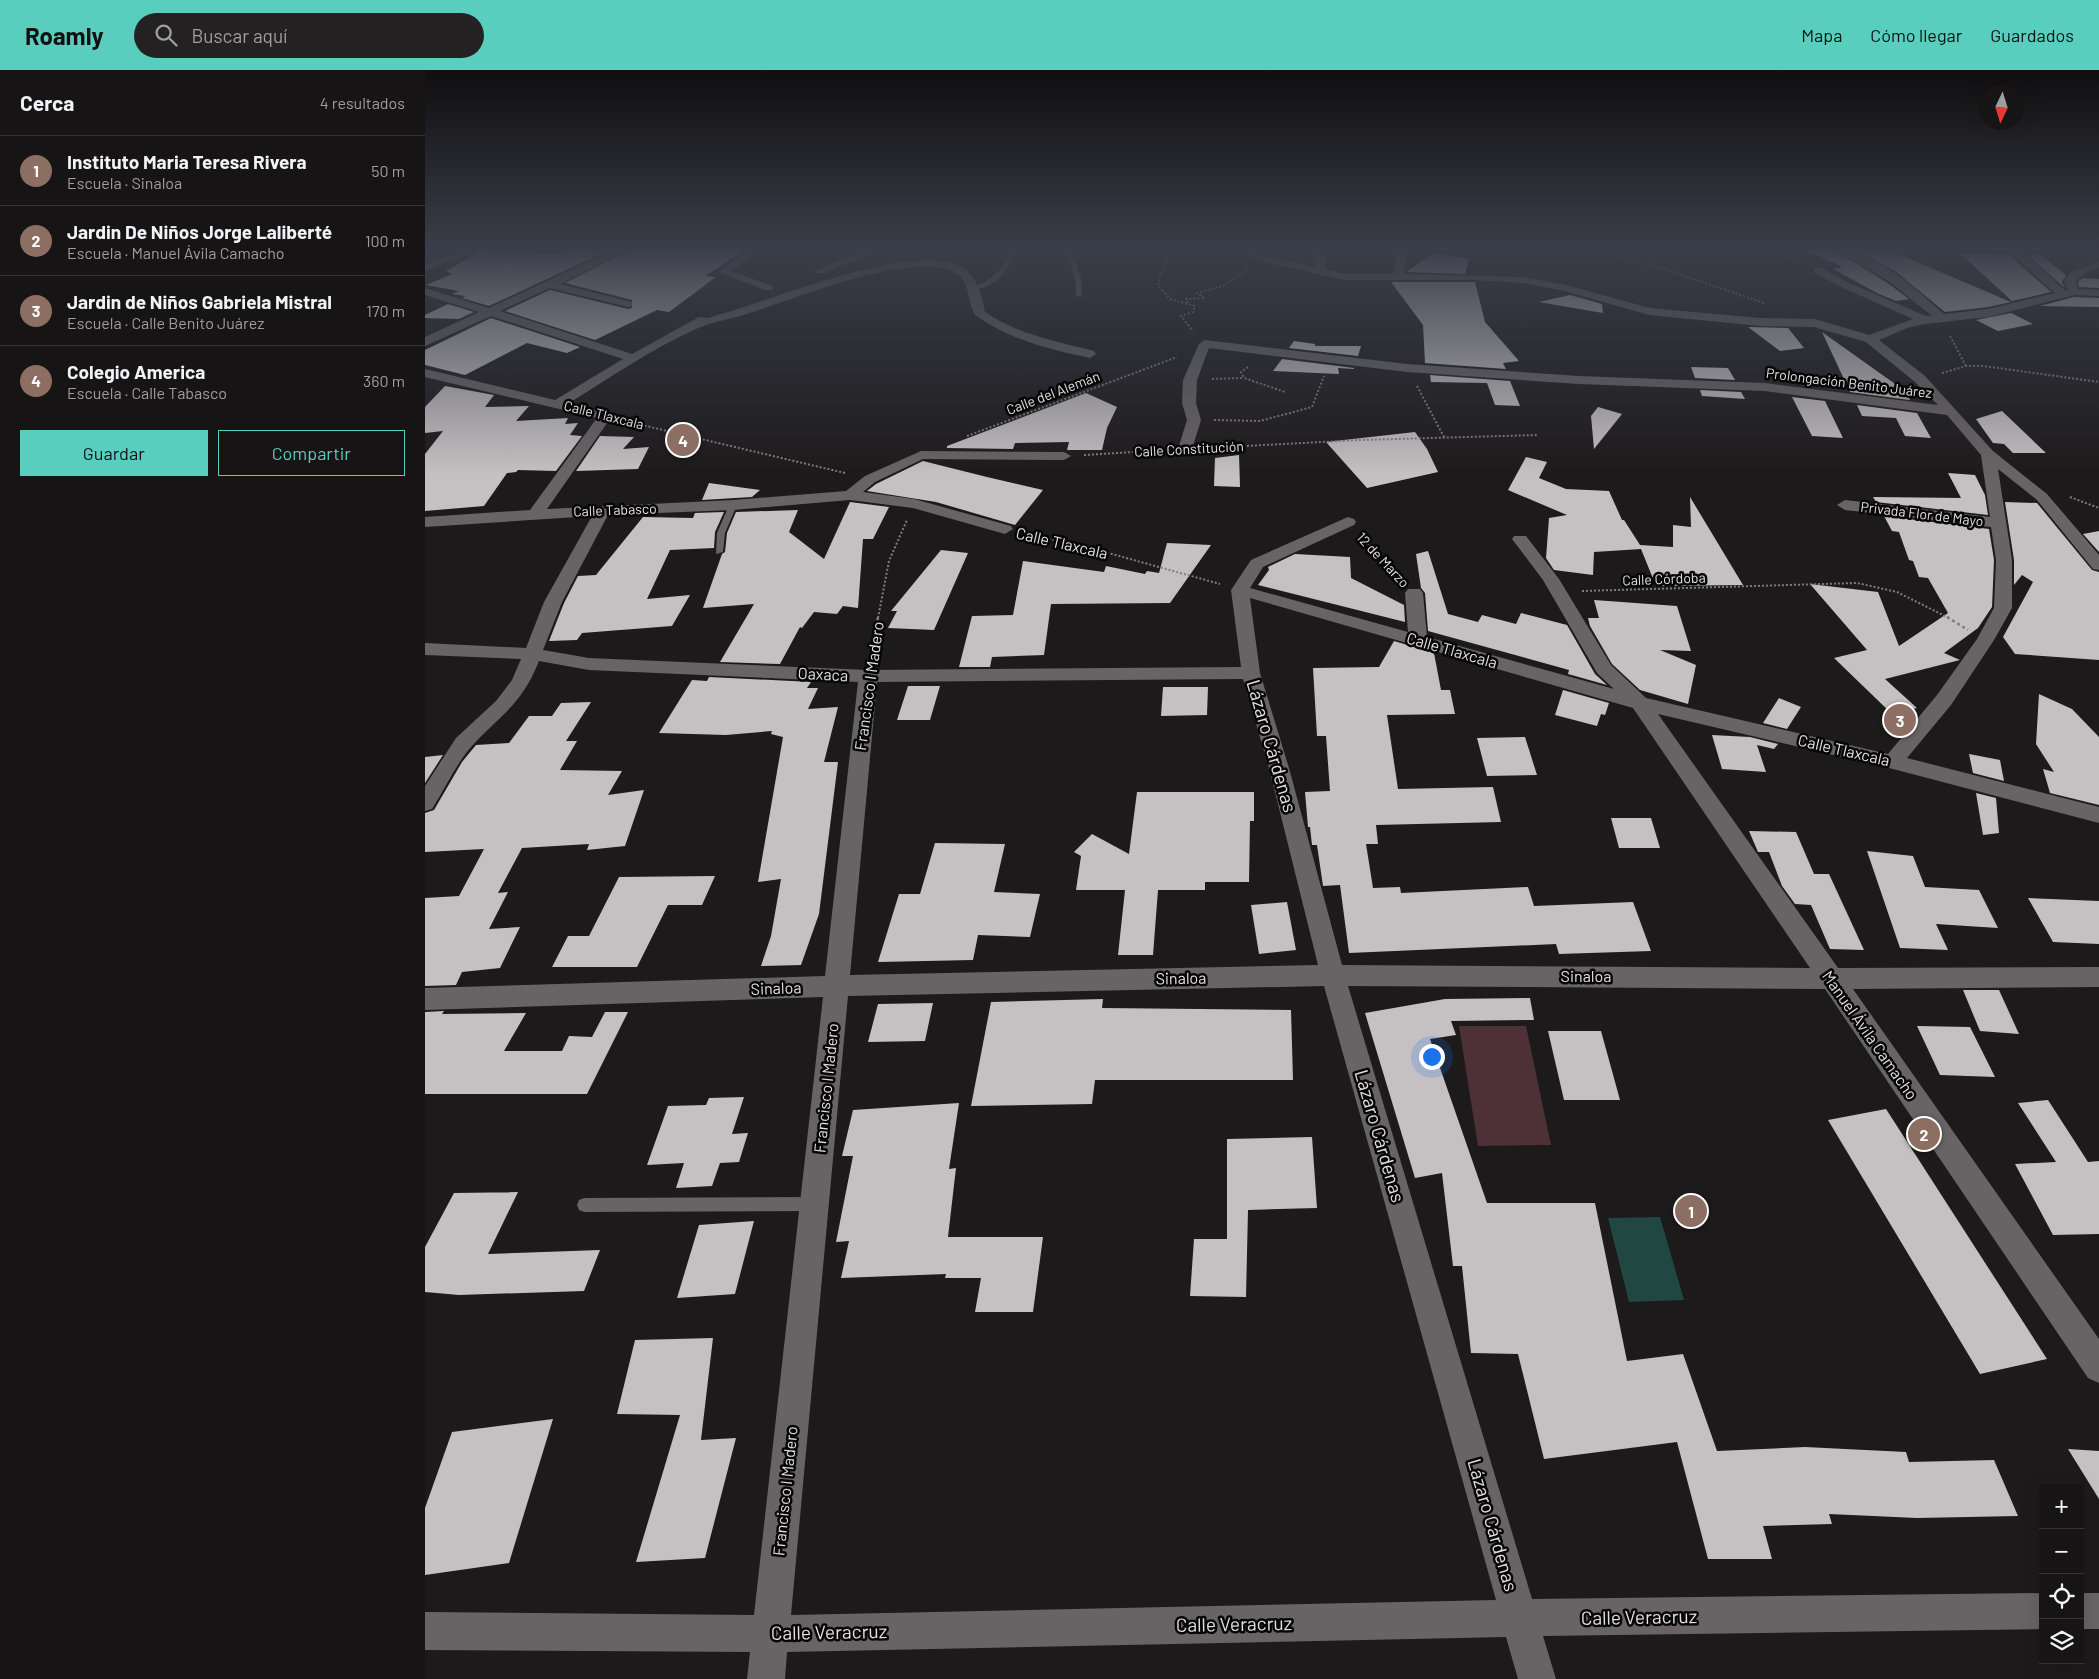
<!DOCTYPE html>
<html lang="es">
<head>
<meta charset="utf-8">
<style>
  body { margin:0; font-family:Barlow,sans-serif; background:#232122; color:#f1f3f6 }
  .controls { position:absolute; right:15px; bottom:15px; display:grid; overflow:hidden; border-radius:0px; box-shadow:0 5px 20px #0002 }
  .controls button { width:45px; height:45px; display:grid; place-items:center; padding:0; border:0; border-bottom:1px solid #353334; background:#161414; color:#f1f3f6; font:25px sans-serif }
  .compass { position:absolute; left:1554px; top:15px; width:45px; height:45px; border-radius:50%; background:#161414; box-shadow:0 5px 20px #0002; rotate:184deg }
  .you { position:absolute; left:1006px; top:986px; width:18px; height:18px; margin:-12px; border:4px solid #fff; border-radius:50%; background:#1a73e8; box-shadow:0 0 0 8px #1a73e833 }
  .badge { display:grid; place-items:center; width:32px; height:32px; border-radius:50%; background:#59cebe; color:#fff; font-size:16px; font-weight:700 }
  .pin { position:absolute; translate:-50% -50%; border:2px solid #fff; box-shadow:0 1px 5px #0006 }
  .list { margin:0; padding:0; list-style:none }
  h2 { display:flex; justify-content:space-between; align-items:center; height:65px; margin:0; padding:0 20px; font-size:21px }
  h2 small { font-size:16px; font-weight:400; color:#9e9ea0 }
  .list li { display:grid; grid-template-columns:32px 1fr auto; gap:15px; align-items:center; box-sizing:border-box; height:70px; padding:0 20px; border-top:1px solid #353334 }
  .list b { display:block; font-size:19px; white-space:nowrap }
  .list p { margin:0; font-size:16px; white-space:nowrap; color:#9e9ea0 }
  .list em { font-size:16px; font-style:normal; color:#9e9ea0 }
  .actions { display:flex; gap:10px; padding:15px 20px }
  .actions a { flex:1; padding:11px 0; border:1px solid #59cebe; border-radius:0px; text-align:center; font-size:18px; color:#59cebe }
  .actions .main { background:#59cebe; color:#111 }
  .icon { flex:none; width:28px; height:28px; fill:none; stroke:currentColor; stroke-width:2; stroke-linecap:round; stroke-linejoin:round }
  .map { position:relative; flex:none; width:1674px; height:1609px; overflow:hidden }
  header { display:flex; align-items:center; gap:30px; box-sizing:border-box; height:70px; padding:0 25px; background:#59cebe; color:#111 }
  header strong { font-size:24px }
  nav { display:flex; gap:28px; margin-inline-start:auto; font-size:18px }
  .search { width:350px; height:45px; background:#232122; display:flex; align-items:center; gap:12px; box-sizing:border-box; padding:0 18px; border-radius:28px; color:#9e9ea0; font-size:19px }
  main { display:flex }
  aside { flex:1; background:#161414 }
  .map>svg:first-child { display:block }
  .green { fill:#4e3136 }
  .water { fill:#214742 }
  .building { fill:#c5c1c2 }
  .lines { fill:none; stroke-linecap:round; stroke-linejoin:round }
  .path-far1 { stroke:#807d7e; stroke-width:2; stroke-dasharray:2 2; stroke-linecap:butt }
  .path { stroke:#807d7e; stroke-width:2.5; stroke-dasharray:3 3; stroke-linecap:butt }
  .service { fill:#686465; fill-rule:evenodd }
  .minor { fill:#686465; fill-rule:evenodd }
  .labels { text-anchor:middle; stroke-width:5; stroke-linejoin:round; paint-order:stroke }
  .far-street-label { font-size:14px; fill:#e2e0e0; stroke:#070606 }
  .street-label { font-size:16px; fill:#e2e0e0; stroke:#070606 }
  .near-street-label { font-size:19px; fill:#e2e0e0; stroke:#070606 }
</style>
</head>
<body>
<header>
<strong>Roamly</strong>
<div class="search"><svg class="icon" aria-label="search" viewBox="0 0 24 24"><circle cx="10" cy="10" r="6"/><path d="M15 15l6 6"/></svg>Buscar aquí</div>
<nav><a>Mapa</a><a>Cómo llegar</a><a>Guardados</a></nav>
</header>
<main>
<aside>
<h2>Cerca<small>4 resultados</small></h2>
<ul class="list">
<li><span class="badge" style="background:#8d6e63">1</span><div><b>Instituto Maria Teresa Rivera</b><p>Escuela · Sinaloa</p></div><em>50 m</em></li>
<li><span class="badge" style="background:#8d6e63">2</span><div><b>Jardin De Niños Jorge Laliberté</b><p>Escuela · Manuel Ávila Camacho</p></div><em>100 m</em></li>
<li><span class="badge" style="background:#8d6e63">3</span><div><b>Jardin de Niños Gabriela Mistral</b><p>Escuela · Calle Benito Juárez</p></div><em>170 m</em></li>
<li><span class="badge" style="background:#8d6e63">4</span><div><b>Colegio America</b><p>Escuela · Calle Tabasco</p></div><em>360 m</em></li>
</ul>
<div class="actions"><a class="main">Guardar</a><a>Compartir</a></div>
</aside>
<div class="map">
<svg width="1674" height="1609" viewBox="0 0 1674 1609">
  <rect width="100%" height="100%" fill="#1d1a1b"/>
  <path class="green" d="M1034 956H1101L1126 1075 1053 1076Z"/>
  <path class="water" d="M1235 1147 1259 1230 1204 1232 1183 1148Z"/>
  <g class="building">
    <path d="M58 180 136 184 146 180H184L64 236 37 228 40 226 27 224 34 221 1 215 27 204 21 201Z"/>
    <path d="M205 180H320L280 206 291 207 244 242 232 240 170 270 80 241 125 220 203 239 207 238V230L140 213Z"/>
    <path d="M1380 180H1409L1464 214 1484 229 1471 231 1452 223 1408 199 1418 197Z"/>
    <path d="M1427 180 1471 183 1586 232 1563 237 1520 242 1470 201 1442 185Z"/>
    <path d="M1009 183 1044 189 1040 204 981 202Z"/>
    <path d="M1536 184 1584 185 1626 222 1587 231Z"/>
    <path d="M1602 185H1615L1641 205 1637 212 1640 218Z"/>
    <path d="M1658 208 1674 209V218L1654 217 1653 212Z"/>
    <path d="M966 212H1050L1060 252 1094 291 1078 293 1081 299 1000 293 998 255Z"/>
    <path d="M1145 225 1177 234 1178 243 1114 232Z"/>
    <path d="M1649 227 1674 228V237L1615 236Z"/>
    <path d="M23 234 49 242 34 249 0 248V245Z"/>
    <path d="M1586 243 1608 254 1573 261 1551 250Z"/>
    <path d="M66 248 155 277 142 283 102 273 40 305 0 295V280Z"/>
    <path d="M1323 257 1363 258 1379 278 1355 281Z"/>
    <path d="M1397 262 1473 316H1477L1485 330 1425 322Z"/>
    <path d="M869 271 890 274V276H936L933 286 864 278Z"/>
    <path d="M857 289 929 298V299L913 298 914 304 848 301Z"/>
    <path d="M1266 297 1303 298 1310 310 1270 308Z"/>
    <path d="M1005 305 1085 311 1095 336 1070 335 1062 313 1006 312Z"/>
    <path d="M20 316 69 325 60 337 104 336 91 351 143 348 140 354 153 353 145 365 157 366 131 401 93 400 91 402 82 403 59 436 0 441V384L18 361 0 363V337Z"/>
    <path d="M1275 320 1316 322 1320 329 1277 326Z"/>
    <path d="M661 323 692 337 682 358 677 380H642L644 372 590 373 588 379 522 378V376Z"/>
    <path d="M1367 327 1400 331 1418 368 1387 366Z"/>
    <path d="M1432 335 1492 343 1506 368 1480 366 1471 348 1437 346Z"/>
    <path d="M1173 337 1197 344 1169 379 1166 346Z"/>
    <path d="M1577 341 1621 383H1588L1579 374 1568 373 1551 349Z"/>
    <path d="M990 362 1002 379 1013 402 942 418 901 372Z"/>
    <path d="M175 366 209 367 198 379 224 377 213 399 151 401Z"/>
    <path d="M814 385 815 417 789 416 790 388Z"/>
    <path d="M1101 387 1122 392 1114 408 1141 419 1184 421 1197 450H1199L1215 475 1248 477V455L1266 457 1265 427 1318 515 1231 516 1216 479 1169 482 1168 505 1129 500 1121 488 1124 448 1142 445 1083 420Z"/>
    <path d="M498 391 562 407 618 420 590 455 511 432 442 421 451 414Z"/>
    <path d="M1523 403 1550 405 1560 425 1563 445 1451 432 1448 427 1536 428Z"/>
    <path d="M284 413 335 420 327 427 277 430Z"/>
    <path d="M425 432 464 437 448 469H438L433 538 418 536 412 544 389 542 377 558 375 557 355 594 295 592 329 534 278 538 297 484 300 482 302 463 311 442 373 440 364 462 399 489Z"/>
    <path d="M1580 432 1612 433 1667 500 1674 502V590L1590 584 1578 567 1608 512 1597 505 1589 515V490Z"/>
    <path d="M299 442 290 462 289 478 245 480 222 529 265 525 247 556 157 563 152 570 124 571 139 533 153 506 171 505 218 447 268 448 270 443Z"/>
    <path d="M1459 446 1564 459 1569 490 1567 537 1553 558 1519 583 1535 590 1460 609 1492 638 1467 644 1409 588 1442 580 1385 514 1453 522 1474 576 1523 543 1503 508 1494 507 1488 491 1484 490 1474 462 1467 461Z"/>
    <path d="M1674 461V482L1658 464Z"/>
    <path d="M742 473 786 475 745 533 626 534 619 585 567 587 565 597H534L547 546 588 545 598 491 679 502 681 496 720 504 722 501 734 503Z"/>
    <path d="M516 480 543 483 509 560 463 558 472 541H466Z"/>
    <path d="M1003 481 1023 544 1053 552 1057 545 1091 554 1096 543 1142 555 1170 604 1182 615 1143 604 1144 600 1003 561 1000 523 996 518 991 484Z"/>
    <path d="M870 484 925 487 926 508 979 535 980 552 833 515 844 500 843 497Z"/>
    <path d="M1169 530 1252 536 1266 581 1235 580 1271 595 1263 634 1215 620 1187 594 1165 556 1163 548H1174Z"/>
    <path d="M969 571 1009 583 1016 620H1025L1030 644 962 645 973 719 1068 717 1076 752 951 755 953 774H941L948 818 975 817 976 823 1103 817 1109 836 1208 832 1226 881 1134 884 1131 874 924 883 915 815 898 816 892 775H887L885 757H883L880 722 905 721 901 666H892L888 598 954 597Z"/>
    <path d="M284 607 386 612 382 618H393L383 639 413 637 399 692H413L394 844 376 895 336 896 346 866 356 809 333 812 358 667 346 664 347 661 301 665 234 663 267 610 282 611Z"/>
    <path d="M483 616H515L505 650H472Z"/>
    <path d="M738 617H783L782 645 736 646Z"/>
    <path d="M1138 620 1184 633 1180 645 1176 644 1172 656 1130 645Z"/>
    <path d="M1614 624 1647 639 1674 667V735L1625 723 1618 699 1629 702 1611 674Z"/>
    <path d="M1354 628 1376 637 1362 659 1338 653Z"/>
    <path d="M166 632 141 671H152L135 700 197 701 183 725 219 720 200 776 162 780 164 774 97 778 73 823 83 822 64 859 95 857 75 898 37 902 31 915 0 916V828L34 826 59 779 0 782V743L9 740 37 692 51 675 84 673 104 646H127L136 633Z"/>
    <path d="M1287 665 1325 667 1353 674 1349 679 1332 675 1341 702 1297 699Z"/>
    <path d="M1100 667 1112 705 1062 706 1052 668Z"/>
    <path d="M1544 684 1575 690 1579 711 1548 703Z"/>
    <path d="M18 685 0 713V687Z"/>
    <path d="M712 722H829V751H825L824 812H780V820H733L728 885H693L700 820H651L656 786 649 782 667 764 704 784Z"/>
    <path d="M1551 723 1571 728 1574 763 1558 765Z"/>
    <path d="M1186 748H1226L1235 778H1194Z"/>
    <path d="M1324 761 1371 762 1389 804H1404L1439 880 1405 879 1386 835 1370 834 1357 816 1344 782H1333Z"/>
    <path d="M510 773 580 774 569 822 615 824 605 867 553 865 548 890 453 892 474 824H495Z"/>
    <path d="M1442 781 1488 786 1500 817 1554 820 1573 858 1511 854 1523 880 1475 878Z"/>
    <path d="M290 806 277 835H243L212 897H127L143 866H164L194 807Z"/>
    <path d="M1603 828 1674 831V874L1628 872Z"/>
    <path d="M862 832 871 880 834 884 826 835Z"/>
    <path d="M1538 920H1574L1594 964 1555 961Z"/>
    <path d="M1105 928 1109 950 1026 951 1031 965 1005 969 1062 1133H1170L1202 1291 1258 1284 1292 1381 1380 1377 1481 1382 1484 1392 1569 1390 1593 1446 1492 1448 1404 1444 1407 1454 1338 1456 1347 1489H1283L1252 1372 1119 1389 1093 1284 1046 1283 1037 1196H1028L1017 1103 990 1108 940 943 1020 929Z"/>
    <path d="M678 929 677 938 866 940 868 1010H670L667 1034 546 1036 566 932Z"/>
    <path d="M508 933 500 971 443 972 453 934Z"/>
    <path d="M19 941 17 944 101 943 79 981H137L144 966 167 967 180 942H203L162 1024H0V942Z"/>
    <path d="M1492 956 1545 957 1570 1007 1515 1005Z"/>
    <path d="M1123 961H1176L1195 1030H1139Z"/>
    <path d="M319 1027 307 1064 323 1063 314 1092 295 1093 287 1116 251 1118 259 1093 222 1095 243 1036 281 1035 284 1028Z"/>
    <path d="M1623 1030 1663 1092 1674 1091V1164L1628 1165 1590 1094 1631 1092 1593 1033Z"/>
    <path d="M534 1033 524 1099 531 1098 523 1167H618L608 1242H550L556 1208H520L521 1204 416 1208 424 1171 411 1172 428 1086H417L428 1040Z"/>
    <path d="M1461 1039 1622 1289 1555 1304 1403 1050Z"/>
    <path d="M887 1067 892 1138 823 1140 821 1227 765 1226 769 1169H802V1069Z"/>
    <path d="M93 1122 63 1184 175 1180 159 1221 34 1225 0 1222V1177L29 1123Z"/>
    <path d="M329 1151 310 1224 252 1228 274 1155Z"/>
    <path d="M288 1268 276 1370 311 1368 280 1488 211 1492 255 1345 192 1344 210 1270Z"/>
    <path d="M128 1349 84 1493 0 1505V1438L27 1362Z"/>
    <path d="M1643 1379 1674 1381V1429Z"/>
  </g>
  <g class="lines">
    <g class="path-far1">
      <path d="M746 180 735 205 733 216 745 229 770 236 768 242 756 246 768 261"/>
      <path d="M1165 180 1230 196 1339 233"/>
      <path d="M1328 180 1345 182 1379 193"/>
      <path d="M763 233 761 229 780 228 772 223 798 216 823 199"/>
      <path d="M1525 266 1541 296"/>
      <path d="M823 297 816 302 819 308 860 322"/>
      <path d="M1517 303 1541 296H1559L1674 312"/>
      <path d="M787 309 819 308"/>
      <path d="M992 316 1020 369"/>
      <path d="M789 350 835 351 887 337 899 306"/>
      <path d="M200 351 420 403"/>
      <path d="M542 366 752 287"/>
      <path d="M782 378 935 370 1113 365"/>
      <path d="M659 385 741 380"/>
      <path d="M1645 427 1674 438"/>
      <path d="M600 464 651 474 795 514"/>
      <path d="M935 465 977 510"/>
      <path d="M1157 521 1432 513 1472 522 1524 548"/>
      <path d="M453 548 464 491 482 450"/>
    </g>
    <g class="path">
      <path d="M1522 547 1543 560"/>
      <path d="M446 586 453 547"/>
    </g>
    <g class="service">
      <path d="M586 180H592C584 199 571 219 548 219V217C568 209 578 200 586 180Z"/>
      <path d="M637 180H642C653 193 659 210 656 227L651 226C651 208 648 195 637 180Z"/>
      <path d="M305 433 312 435 300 463 298 482 291 484 292 463Z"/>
      <path d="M389 1127 394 1129 396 1134 394 1139 389 1141 159 1142 154 1140 152 1135 154 1130 159 1128Z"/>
    </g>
    <g class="minor">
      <path d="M39 180H55L0 201V194Z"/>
      <path d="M189 180H203L135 214 207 232V236L203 237 125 218 75 241 207 284 274 247 283 248 296 244C347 230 494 169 538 198 553 208 557 226 560 242 594 265 630 271 669 281L671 284 665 288C623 279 585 270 550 245 541 230 547 209 527 201 483 182 371 228 325 243 308 249 288 251 271 259 226 279 185 308 144 333L185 343 187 346 122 439 308 430 421 421 440 406 496 381 639 382 646 386 639 390 498 389 450 412 438 422 489 429 586 456 588 459 580 464 488 438 425 430 308 440 183 445 137 532 118 580 164 588 443 600 816 597 806 520 826 490 923 447 929 449 931 452 929 455 838 497 825 518 983 562 980 523 983 519H995L998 523 1002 567 1189 619 1172 603 1118 510 1087 469 1089 466H1101L1134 509 1186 595 1221 628 1463 684 1512 625 1552 569 1569 538 1571 490 1566 457 1420 440 1412 435 1420 430 1565 447 1556 385 1522 345 1340 321 1154 314 982 302 784 278 772 310 771 333 776 350 767 379 760 383 753 379 762 350 757 333 758 310 774 274 780 270 982 294 1154 306 1340 313 1513 335 1490 312 1441 272 1389 257 1335 256 1224 245 1140 221 1098 213 1048 210H920L835 191 815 180H829L842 187 889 197 891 190 888 180H898L901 190 900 199 920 204H968L971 192 970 180H980L981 192 979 204 1098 207 1141 215 1225 238 1335 248 1390 249 1444 265 1488 249 1414 216 1389 202V198H1397L1422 212 1501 246H1507L1465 212 1411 180C1451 180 1490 219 1519 244L1563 239 1630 223 1582 180H1594L1641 221 1643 220 1639 211 1646 202 1674 192V198L1663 201 1651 211 1653 219 1674 220V226L1649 225 1563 247 1500 254 1482 258 1454 270 1500 306 1568 381 1622 424 1674 485V500L1668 499 1612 430 1573 399 1587 490V538L1569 570 1526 635 1482 688 1674 737V753L1468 699 1233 644 1413 898 1674 897V917L1428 919 1674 1269V1313L1663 1308 1400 919 923 916 1107 1529 1618 1523V1559L1118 1566 1131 1609H1093L1081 1567 362 1582 360 1609H322L325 1582 0 1580V1542L329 1545 398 927 0 940V918L400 906 433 612 164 600 114 591C96 636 76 644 46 677 31 694 20 719 7 739L0 741V716L31 668 71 631 87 610 96 589 0 585V573L101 578 119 532 167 446 0 457V447L105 440 172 348 0 307V299L130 330 198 289 66 246 0 276V267L54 242 0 225V218L64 238ZM825 528 1208 638 1385 898 917 895 864 698 835 603ZM818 609 844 698 893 895 425 905 452 612ZM899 916 1071 1530 366 1545 423 926Z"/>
      <path d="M324 180H336L306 201 348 216V220H340L293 202Z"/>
      <path d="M440 180H455L399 203H391L390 201Z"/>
      <rect x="1655" y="1523" width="19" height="36"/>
    </g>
  </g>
  <linearGradient id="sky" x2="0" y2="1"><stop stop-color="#100e0f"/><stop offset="0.44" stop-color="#3a3e4a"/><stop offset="1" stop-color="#3a3e4a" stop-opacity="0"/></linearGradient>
  <rect width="1674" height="405" fill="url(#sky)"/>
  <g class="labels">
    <g class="far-street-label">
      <text transform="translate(1424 313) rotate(7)" y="5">Prolongación Benito Juárez</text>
      <text transform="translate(628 323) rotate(-21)" y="5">Calle del Alemán</text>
      <text transform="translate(179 345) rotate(14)" y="5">Calle Tlaxcala</text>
      <text transform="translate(764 379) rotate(-3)" y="5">Calle Constitución</text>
      <text transform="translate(190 440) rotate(-2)" y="5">Calle Tabasco</text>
      <text transform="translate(1497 444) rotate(7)" y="5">Privada Flor de Mayo</text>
      <text transform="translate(958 490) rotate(47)" y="5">12 de Marzo</text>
      <text transform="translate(1239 509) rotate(-2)" y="5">Calle Córdoba</text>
    </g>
    <g class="street-label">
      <text transform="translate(637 473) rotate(13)" y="6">Calle Tlaxcala</text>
      <text transform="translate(1027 580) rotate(16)" y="6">Calle Tlaxcala</text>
      <text transform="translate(398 604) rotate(3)" y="6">Oaxaca</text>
      <text transform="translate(444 616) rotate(-82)" y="6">Francisco I Madero</text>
      <text transform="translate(1419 680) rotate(13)" y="6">Calle Tlaxcala</text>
      <text x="1161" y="912">Sinaloa</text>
      <text transform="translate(756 908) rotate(-1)" y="6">Sinaloa</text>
      <text transform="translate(351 918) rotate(-2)" y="6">Sinaloa</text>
      <text transform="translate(1445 965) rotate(55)" y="6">Manuel Ávila Camacho</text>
      <text transform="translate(401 1018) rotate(-84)" y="6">Francisco I Madero</text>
      <text transform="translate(360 1421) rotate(-84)" y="6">Francisco I Madero</text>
    </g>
    <g class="near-street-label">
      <text transform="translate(847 676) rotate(74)" y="7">Lázaro Cárdenas</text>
      <text transform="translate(955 1066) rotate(74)" y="7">Lázaro Cárdenas</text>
      <text transform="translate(1068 1455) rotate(74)" y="7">Lázaro Cárdenas</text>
      <text transform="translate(1214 1547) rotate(-1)" y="7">Calle Veracruz</text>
      <text transform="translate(809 1554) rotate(-1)" y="7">Calle Veracruz</text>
      <text transform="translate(404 1562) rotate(-1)" y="7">Calle Veracruz</text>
    </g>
  </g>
</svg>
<div class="controls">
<button>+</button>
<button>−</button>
<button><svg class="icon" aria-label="locate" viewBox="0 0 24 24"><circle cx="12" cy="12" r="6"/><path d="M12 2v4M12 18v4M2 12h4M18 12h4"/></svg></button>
<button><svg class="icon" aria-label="layers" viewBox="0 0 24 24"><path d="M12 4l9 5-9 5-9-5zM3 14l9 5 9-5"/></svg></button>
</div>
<svg class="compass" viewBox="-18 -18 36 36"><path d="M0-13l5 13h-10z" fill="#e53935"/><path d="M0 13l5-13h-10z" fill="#9e9ea0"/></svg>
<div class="you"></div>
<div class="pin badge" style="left:1266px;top:1141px;background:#8d6e63">1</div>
<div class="pin badge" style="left:1499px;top:1064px;background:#8d6e63">2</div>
<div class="pin badge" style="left:1475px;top:650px;background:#8d6e63">3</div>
<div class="pin badge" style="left:258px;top:370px;background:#8d6e63">4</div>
</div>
</main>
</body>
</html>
